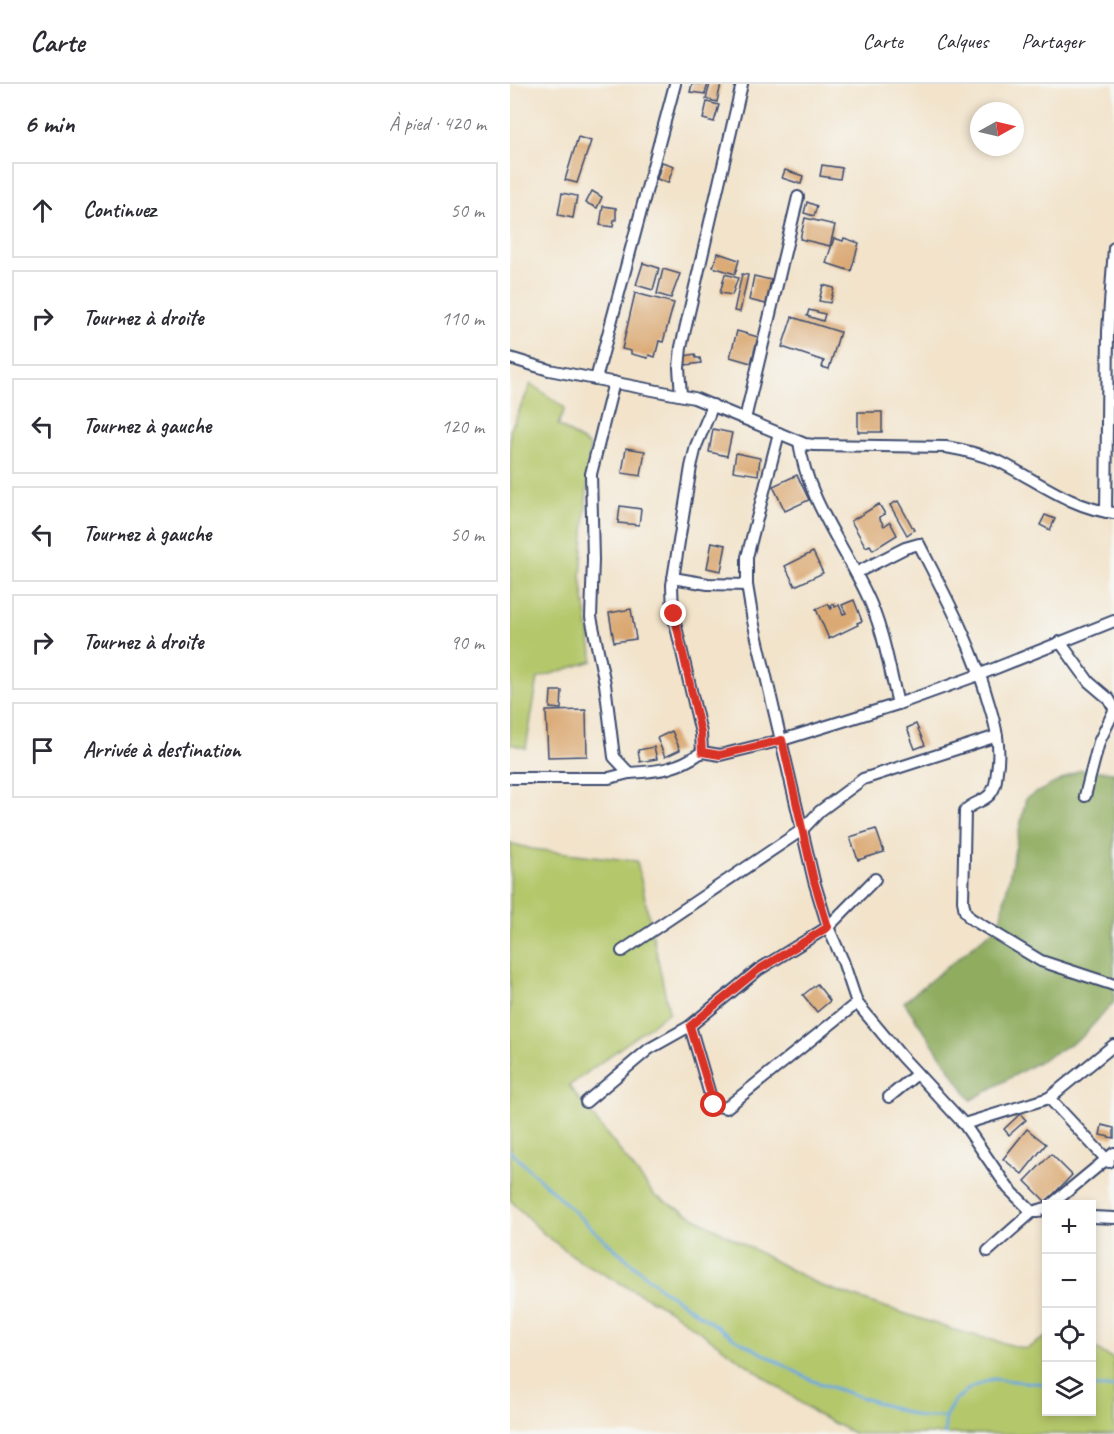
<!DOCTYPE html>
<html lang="fr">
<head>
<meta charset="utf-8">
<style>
  body { margin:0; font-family:Caveat,sans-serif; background:#f2f2f3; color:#2b2b33 }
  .controls { position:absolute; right:18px; bottom:18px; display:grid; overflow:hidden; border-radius:0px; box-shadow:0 3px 9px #0003 }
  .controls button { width:54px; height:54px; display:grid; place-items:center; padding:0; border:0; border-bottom:2px solid #e1e1e2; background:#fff; color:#2b2b33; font:30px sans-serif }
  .compass { position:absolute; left:460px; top:18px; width:54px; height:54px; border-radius:50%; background:#fff; box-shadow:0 3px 9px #0003; rotate:82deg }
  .stop { position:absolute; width:18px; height:18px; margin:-14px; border:4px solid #d93025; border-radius:50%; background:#fff }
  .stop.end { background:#d93025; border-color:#fff; box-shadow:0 2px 6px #0008 }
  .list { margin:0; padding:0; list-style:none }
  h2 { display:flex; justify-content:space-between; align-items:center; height:78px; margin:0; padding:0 24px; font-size:26px }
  h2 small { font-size:20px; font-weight:400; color:#7c7c81 }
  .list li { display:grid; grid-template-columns:39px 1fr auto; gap:18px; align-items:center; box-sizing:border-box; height:96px; margin:0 12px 12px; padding:0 12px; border:2px solid #e1e1e2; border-radius:0px }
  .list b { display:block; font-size:22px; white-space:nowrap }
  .list em { font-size:20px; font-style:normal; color:#7c7c81 }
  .icon { flex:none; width:33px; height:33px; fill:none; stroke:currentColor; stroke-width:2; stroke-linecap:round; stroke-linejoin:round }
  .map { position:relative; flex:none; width:604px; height:1350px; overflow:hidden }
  header { display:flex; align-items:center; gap:36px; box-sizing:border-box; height:84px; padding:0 30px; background:#fff; border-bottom:2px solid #e1e1e2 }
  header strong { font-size:28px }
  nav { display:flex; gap:33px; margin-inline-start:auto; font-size:21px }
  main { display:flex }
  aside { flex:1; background:#fff }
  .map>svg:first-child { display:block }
  .green { fill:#b4c76b; stroke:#687b64; stroke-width:1.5 }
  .forest { fill:#8fac5f; stroke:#556e5e; stroke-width:1.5 }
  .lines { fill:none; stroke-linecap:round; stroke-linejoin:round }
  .stream { stroke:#6ba9dd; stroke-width:3 }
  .building { fill:#d9a66e }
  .minor-casing { stroke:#3b4a6e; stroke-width:14 }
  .minor { stroke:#fff; stroke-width:10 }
  .route { stroke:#d93025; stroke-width:8 }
</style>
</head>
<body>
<header>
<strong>Carte</strong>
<nav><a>Carte</a><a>Calques</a><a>Partager</a></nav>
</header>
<main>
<aside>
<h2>6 min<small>À pied · 420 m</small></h2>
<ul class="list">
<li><svg class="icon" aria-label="ahead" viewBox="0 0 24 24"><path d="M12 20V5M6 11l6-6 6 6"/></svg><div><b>Continuez</b></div><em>50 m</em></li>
<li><svg class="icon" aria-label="right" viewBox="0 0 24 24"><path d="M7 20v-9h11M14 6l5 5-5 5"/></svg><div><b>Tournez à droite</b></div><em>110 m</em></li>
<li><svg class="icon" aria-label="left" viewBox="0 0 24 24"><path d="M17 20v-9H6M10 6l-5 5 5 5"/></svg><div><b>Tournez à gauche</b></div><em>120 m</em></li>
<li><svg class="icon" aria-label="left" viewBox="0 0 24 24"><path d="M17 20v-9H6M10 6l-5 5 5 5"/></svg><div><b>Tournez à gauche</b></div><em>50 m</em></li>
<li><svg class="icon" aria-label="right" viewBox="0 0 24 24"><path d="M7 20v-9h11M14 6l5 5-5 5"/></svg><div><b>Tournez à droite</b></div><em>90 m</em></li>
<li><svg class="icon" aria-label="arrive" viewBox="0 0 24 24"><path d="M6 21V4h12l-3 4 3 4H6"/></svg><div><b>Arrivée à destination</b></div></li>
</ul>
</aside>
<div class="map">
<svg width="604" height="1350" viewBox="0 0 604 1350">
  <rect width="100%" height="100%" fill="#f6f6f2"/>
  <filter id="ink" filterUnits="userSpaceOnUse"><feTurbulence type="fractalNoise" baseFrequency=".0167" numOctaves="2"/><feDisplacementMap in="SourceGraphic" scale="12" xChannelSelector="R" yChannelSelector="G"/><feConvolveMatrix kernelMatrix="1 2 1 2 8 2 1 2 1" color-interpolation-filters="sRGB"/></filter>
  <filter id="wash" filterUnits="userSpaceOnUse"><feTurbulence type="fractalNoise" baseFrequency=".008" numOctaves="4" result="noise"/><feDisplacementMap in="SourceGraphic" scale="24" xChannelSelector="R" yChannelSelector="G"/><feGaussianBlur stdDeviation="1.35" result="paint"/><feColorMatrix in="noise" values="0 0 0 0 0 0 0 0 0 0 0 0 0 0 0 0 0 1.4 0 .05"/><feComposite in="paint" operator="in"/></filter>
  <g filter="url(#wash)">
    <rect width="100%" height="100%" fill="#f2e3ca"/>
    <g class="green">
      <path d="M21 300 55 324 48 341 80 362 71 493 83 577 28 594 16 664 0 660V347Z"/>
      <path d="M0 759 22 765 127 777 159 928 59 1002 145 1112 309 1201 444 1246 516 1265 536 1253V1328H582V1263L604 1275V1350H345L308 1331 159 1226 70 1177 34 1150 0 1116Z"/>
    </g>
    <path class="forest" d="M570 686 604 688V918L571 954 461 1016 394 918 489 841 516 714Z"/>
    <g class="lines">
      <g class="stream">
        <path d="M0 1067 89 1151 150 1204 224 1254 303 1297 410 1333H435"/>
        <path d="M582 1303H604"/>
        <path d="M435 1350V1333L444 1317 460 1304 482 1295 536 1300"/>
      </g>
    </g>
    <g id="blocks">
      <g class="building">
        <path d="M182 0H198L195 10 180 8Z"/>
        <path d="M200 0H211L207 18 196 15Z"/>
        <path d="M197 18 209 21 204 38 193 35Z"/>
        <path d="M68 53 81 57 67 99 55 96Z"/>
        <path d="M152 78 164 82 158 99 147 95Z"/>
        <path d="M312 81 332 84 330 95 310 92Z"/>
        <path d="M275 86 293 92 291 100 272 94Z"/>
        <path d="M82 107 92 113 87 124 76 119Z"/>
        <path d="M52 109 67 112 63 134 48 131Z"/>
        <path d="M297 118 307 122 304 132 294 129Z"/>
        <path d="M93 122 106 124V136H104L103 143 90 141Z"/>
        <path d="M295 134 325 141 320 162 290 155Z"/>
        <path d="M324 154 333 157 334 154 349 159 341 187 316 179Z"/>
        <path d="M208 169 229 176 225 190 203 183Z"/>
        <path d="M133 179 149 184 143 206 126 201Z"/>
        <path d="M153 185 170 190 161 214 147 210Z"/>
        <path d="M215 190 228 194 222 211 210 209Z"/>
        <path d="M232 190 238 191 230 228 224 227Z"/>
        <path d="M244 192 261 196 256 220 239 216Z"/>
        <path d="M313 201 324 204 320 219 309 217Z"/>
        <path d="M125 209 164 219 153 258 149 257 145 273 139 271 138 274 121 270V267L112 265Z"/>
        <path d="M299 226 315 230 313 237 297 232Z"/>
        <path d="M282 233 330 248 319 285 312 283 314 277 272 263Z"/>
        <path d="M227 247 248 253 241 279 220 273Z"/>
        <path d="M185 270 186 274H190L191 279 176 281 174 272Z"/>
        <rect x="348" y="328" width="24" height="20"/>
        <path d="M203 345 222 349 217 372 199 368Z"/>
        <path d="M116 364 135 367 131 392 112 389Z"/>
        <path d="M226 369 250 374 248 391 223 387Z"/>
        <path d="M287 391 299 416 275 427 263 402Z"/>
        <path d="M388 417 404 446 397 451 380 421Z"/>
        <path d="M369 420 375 430 369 433 374 442 380 438 387 451 363 466 360 461 356 463 341 437Z"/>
        <path d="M110 422 131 425 129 441 108 439Z"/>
        <path d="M535 431 545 435 540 446 530 441Z"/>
        <path d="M202 458 216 461 211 487 197 484Z"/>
        <path d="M303 468 313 489 285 502 275 482Z"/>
        <path d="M344 516 352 537 347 539 348 541 319 555 306 525 318 520 321 525 322 524 321 521 324 520 325 523 329 521 333 530 336 529 332 521Z"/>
        <path d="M121 525 126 555 104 558 99 529Z"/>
        <path d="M41 607H52L51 625 40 624Z"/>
        <path d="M76 626 77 672 38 673 36 627Z"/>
        <path d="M406 640 415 661 405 665 397 644Z"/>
        <path d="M162 647 170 666 155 673 147 654Z"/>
        <path d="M144 663 147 675 130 678 128 666Z"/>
        <path d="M366 745 374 768 348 776 340 753Z"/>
        <path d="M307 900 320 917 307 928 293 911Z"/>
        <path d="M510 1030 516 1036 499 1051 494 1045Z"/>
        <path d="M592 1041 604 1044V1054L590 1051Z"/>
        <path d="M517 1045 536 1060 512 1090 493 1075Z"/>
        <path d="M541 1070 562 1091 536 1118 515 1097Z"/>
      </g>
    </g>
  </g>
  <g filter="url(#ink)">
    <use href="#blocks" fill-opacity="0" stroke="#3b4a6e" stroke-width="1.5"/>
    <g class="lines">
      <g class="minor-casing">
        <g id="minor">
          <path d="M0 274 39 286 184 314 295 360 304 361 436 363C454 366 473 371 490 378 528 397 561 424 604 429"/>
          <path d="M86 295 165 0"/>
          <path d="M104 298 81 390 83 476 81 533 95 600 104 673 119 689C149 687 166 686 192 668"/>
          <path d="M171 311 169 284 171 263 232 0"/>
          <path d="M203 321 186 362 181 383 162 501 163 530 191 649 192 668 210 671 272 656 388 620 471 590 604 537"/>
          <path d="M235 335 288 113"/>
          <path d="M269 349 237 473V501L243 537 304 797 318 843 333 877 347 919 391 972 454 1040 498 1104 522 1128 536 1124"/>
          <path d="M289 358C297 414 332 459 356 509 373 543 379 583 388 620"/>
          <path d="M596 428 598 247 604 164"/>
          <path d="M346 489 395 464 409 460C436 513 463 562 479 620 486 642 491 664 487 687 486 695 486 703 481 709 475 718 462 718 455 727L453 817 455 827 460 834 531 877 604 901"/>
          <path d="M163 494 198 500 237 501"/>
          <path d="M550 558 579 598 599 615 604 624"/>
          <path d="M2 694H99L119 689"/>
          <path d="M575 712 589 658 604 627"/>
          <path d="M112 867 292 746 310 727 353 695 487 652"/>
          <path d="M347 919 216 1024 203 1021 180 942 248 886 318 843 365 795"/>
          <path d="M379 1013 407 990"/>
          <path d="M539 1014 604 961"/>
          <path d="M76 1018 139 965 180 942"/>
          <path d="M454 1040 539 1014 599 1078"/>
          <path d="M542 1120 604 1069"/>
          <path d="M582 1133 604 1134"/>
          <path d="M478 1167 522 1128H528"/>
        </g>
      </g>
      <use href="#minor" class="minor"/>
    </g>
  </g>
  <g class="lines" filter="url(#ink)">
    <path class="route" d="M164 530 191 649 192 668 210 671 272 656 304 797 318 843 248 886 180 942 204 1021"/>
  </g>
</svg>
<div class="controls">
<button>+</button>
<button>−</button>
<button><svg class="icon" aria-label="locate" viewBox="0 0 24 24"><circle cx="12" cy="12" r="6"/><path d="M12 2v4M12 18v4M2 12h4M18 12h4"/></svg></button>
<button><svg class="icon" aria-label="layers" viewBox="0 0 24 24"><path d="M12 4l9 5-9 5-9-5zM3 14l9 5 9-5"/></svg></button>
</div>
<svg class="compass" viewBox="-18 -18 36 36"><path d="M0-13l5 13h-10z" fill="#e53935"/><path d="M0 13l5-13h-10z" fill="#7c7c81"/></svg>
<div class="stop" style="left:204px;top:1021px"></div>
<div class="stop end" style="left:164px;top:530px"></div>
</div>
</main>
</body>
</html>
